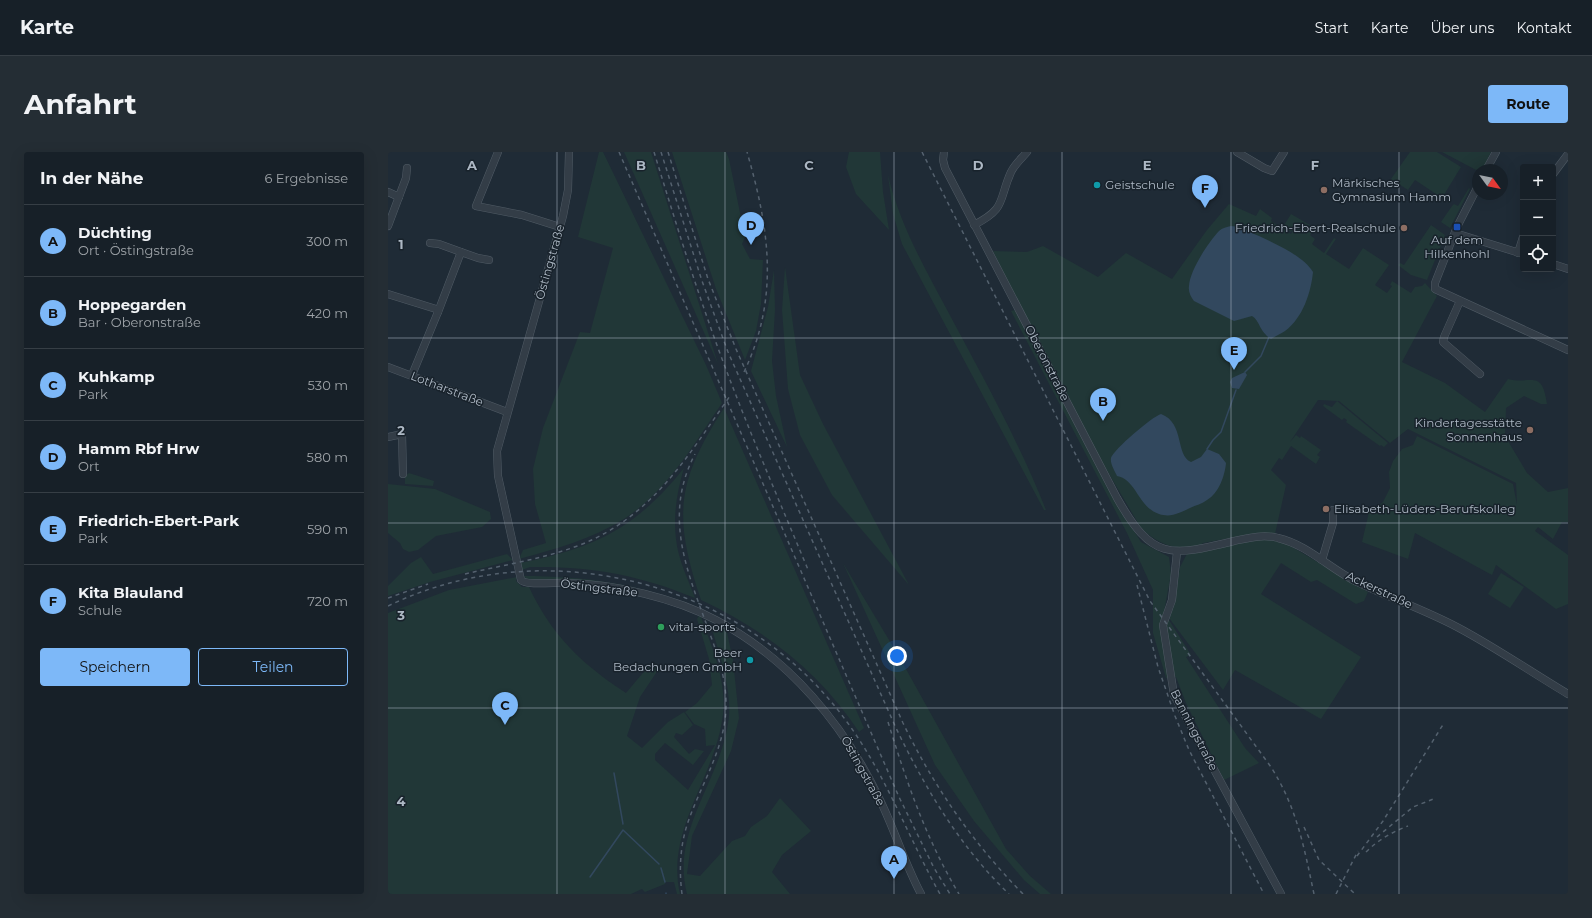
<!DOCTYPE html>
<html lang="de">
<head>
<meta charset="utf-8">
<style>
  body { margin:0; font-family:Montserrat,sans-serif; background:#242d34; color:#f1f3f6 }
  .controls { position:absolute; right:12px; top:12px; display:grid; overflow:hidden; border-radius:4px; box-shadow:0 4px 16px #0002 }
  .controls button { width:36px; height:36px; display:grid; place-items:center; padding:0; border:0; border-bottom:1px solid #363e45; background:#172028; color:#f1f3f6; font:20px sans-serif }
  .compass { position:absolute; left:1084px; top:12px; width:36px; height:36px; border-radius:50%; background:#172028; box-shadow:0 4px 16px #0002; rotate:123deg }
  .you { position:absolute; left:509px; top:504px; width:14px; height:14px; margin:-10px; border:3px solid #fff; border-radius:50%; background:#1a73e8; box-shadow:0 0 0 6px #1a73e833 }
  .badge { display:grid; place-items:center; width:26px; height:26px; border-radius:50%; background:#7db8f8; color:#111; font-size:13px; font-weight:700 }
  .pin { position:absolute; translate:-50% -33px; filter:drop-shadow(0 1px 2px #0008) }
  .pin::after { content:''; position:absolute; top:21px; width:14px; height:12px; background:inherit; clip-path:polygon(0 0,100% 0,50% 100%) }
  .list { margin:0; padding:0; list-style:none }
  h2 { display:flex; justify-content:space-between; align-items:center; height:52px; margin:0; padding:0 16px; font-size:17px }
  h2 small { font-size:13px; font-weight:400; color:#9ea3a8 }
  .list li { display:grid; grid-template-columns:26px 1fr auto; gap:12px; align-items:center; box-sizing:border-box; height:72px; padding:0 16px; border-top:1px solid #363e45 }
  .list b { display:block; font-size:15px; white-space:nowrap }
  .list p { margin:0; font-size:13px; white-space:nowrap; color:#9ea3a8 }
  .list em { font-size:13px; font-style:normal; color:#9ea3a8 }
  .actions { display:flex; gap:8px; padding:12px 16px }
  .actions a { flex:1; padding:9px 0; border:1px solid #7db8f8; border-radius:4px; text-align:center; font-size:14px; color:#7db8f8 }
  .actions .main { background:#7db8f8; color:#111 }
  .icon { flex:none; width:22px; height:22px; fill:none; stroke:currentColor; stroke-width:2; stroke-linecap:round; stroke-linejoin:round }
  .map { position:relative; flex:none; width:1180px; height:742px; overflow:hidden; border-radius:4px }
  header { display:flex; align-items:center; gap:24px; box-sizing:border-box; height:56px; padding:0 20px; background:#172028; border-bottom:1px solid #363e45 }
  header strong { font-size:19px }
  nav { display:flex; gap:22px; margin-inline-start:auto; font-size:14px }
  .intro { display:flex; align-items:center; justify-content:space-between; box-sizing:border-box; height:96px; padding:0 24px }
  h1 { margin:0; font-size:28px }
  .button { padding:10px 18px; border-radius:4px; background:#7db8f8; color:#111; font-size:14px; font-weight:700 }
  main { display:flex; gap:24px; padding:0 24px }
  aside { flex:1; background:#172028; border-radius:4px; box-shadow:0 4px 16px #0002 }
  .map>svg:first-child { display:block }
  .green { fill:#213737 }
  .water { fill:#32485e }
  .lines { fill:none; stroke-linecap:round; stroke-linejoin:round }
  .stream { stroke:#32485e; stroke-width:1.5 }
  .minor-casing { stroke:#505b65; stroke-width:8 }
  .minor { stroke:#333d47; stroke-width:7 }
  .rail { stroke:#54616e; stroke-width:1.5; stroke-dasharray:4 4; stroke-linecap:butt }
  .grid { fill:none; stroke:#adb8c4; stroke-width:1; stroke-opacity:0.55 }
  .culture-dot { fill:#0f9aa8; stroke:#18222b; stroke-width:1.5 }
  .education-dot { fill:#8d6e63; stroke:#18222b; stroke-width:1.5 }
  .transit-dot { fill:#1a4fb4; stroke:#18222b; stroke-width:1.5 }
  .leisure-dot { fill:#2e9e5b; stroke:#18222b; stroke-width:1.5 }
  .labels { text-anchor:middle; stroke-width:3; stroke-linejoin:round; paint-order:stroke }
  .poi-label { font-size:12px; fill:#adb8c4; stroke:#18222b; text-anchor:start }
  .street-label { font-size:12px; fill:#adb8c4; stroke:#18222b }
  .grid-label { font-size:13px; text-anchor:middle; font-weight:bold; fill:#adb8c4; stroke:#18222b; stroke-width:3; stroke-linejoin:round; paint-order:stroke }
</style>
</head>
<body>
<header>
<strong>Karte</strong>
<nav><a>Start</a><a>Karte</a><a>Über uns</a><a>Kontakt</a></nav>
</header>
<div class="intro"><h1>Anfahrt</h1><a class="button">Route</a></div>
<main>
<aside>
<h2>In der Nähe<small>6 Ergebnisse</small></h2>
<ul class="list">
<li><span class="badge">A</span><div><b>Düchting</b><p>Ort · Östingstraße</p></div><em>300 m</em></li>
<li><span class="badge">B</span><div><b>Hoppegarden</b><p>Bar · Oberonstraße</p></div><em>420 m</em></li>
<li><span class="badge">C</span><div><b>Kuhkamp</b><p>Park</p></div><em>530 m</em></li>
<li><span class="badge">D</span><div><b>Hamm Rbf Hrw</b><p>Ort</p></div><em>580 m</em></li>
<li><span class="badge">E</span><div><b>Friedrich-Ebert-Park</b><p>Park</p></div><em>590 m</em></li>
<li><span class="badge">F</span><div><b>Kita Blauland</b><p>Schule</p></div><em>720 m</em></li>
</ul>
<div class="actions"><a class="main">Speichern</a><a>Teilen</a></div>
</aside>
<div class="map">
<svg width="1180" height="742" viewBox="0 0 1180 742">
  <rect width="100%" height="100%" fill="#1f2b36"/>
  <g class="green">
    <path d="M211 0H215L318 213 334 251C306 292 279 339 236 367 204 387 168 397 131 407L135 398 158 391 147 352 145 317 155 276 192 180 202 181 225 96 190 85Z"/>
    <path d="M236 0H263L330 212Z"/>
    <path d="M284 0H338L341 7 357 85 354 92 362 107 375 108 373 152 368 179 357 208 328 137Z"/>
    <path d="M461 0H492L495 40 501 78 468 42 458 15Z"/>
    <path d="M1022 0H1049L1073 15 1054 46 1027 28 1020 38 1003 27Z"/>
    <path d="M1054 0H1103L1094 18 1090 19Z"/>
    <path d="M500 23C511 70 534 111 557 154 592 220 630 287 658 358H656L514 92 505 62Z"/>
    <path d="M1081 36 1082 37 1062 76 1053 70 1064 54 1066 52 1070 54Z"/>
    <path d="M841 52 868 64 872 57 884 66 883 69 903 82 907 74 903 80 895 75 903 62 927 76 922 83 927 87 924 92 936 101 946 86 948 87 938 102 961 117 975 96 1001 113 987 133 999 141 1004 134 1002 133 1004 129 1023 141 1027 135 1034 134 1037 131 1049 144 1014 210 1057 231 1097 260 1120 227C1143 233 1154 216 1159 252H1153L1136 244 1118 256 1117 284 1139 321 1160 340 1180 336V370H1174L1165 387 1150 375 1147 379 1180 403V452L1168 457 1108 413 1104 423 1027 381 1020 407 974 390 981 360 995 350 1002 336 1001 320 1005 309 1014 297 1025 293 1029 284 1125 332 1129 353 1128 331 1020 277 1002 291 951 249 930 248 902 290 908 283 912 286 913 284 933 298 929 303 932 305 928 312 903 294 894 308 891 306 883 318 898 333 887 382 870 381 815 391C811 395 806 394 800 395 781 397 767 389 753 376L666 229 605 99 639 100 655 94 710 125 738 101 784 127 819 78Z"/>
    <path d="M1043 73 1057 83 1039 128 1023 123 1010 113 1012 111 1016 113Z"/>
    <path d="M397 115 412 223 435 272 521 433 444 343 412 283 400 237 394 158Z"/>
    <path d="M386 118 387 158 384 209 388 244 399 295 363 219 380 155Z"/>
    <path d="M627 158 736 363 753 390 781 405 783 422 776 460 803 503 798 505 857 596 871 611 836 628 798 551 788 525 778 526 765 481V438L739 381 623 159Z"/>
    <path d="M949 249 1000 291 996 295 993 293 992 294 958 270 959 268 956 266 954 268 935 254 936 252 944 255Z"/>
    <path d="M336 256 476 576 471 580C432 520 377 478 313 448 285 365 288 330 336 256Z"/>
    <path d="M296 316C289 340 285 363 288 387 290 407 300 427 307 446 252 423 202 414 142 415L134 418 132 411C207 396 247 377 296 316Z"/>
    <path d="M21 321 46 329 45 334 17 332V324Z"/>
    <path d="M0 332 47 337 102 360 103 367 94 375 48 384 30 398 21 400 15 397 12 391 0 381Z"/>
    <path d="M864 385 889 386 980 440 976 449 968 452 929 428 923 430 893 411 873 442 973 505 933 567 847 518 835 538 781 466 786 454 792 415 800 400Z"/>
    <path d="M119 402 125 408 42 430 0 444V434L23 411 33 405 45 422Z"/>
    <path d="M455 411 513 508 618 697 642 724 663 742H652L636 728 586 669 547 613Z"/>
    <path d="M1113 421 1136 435 1122 456 1100 442Z"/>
    <path d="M135 424C197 424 253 432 310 456L192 428H141Z"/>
    <path d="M129 425 128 429 134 435H141C164 484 194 512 238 541L264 510 272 515 252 545 239 584 254 596 280 570 296 560 305 573 294 583 288 581 286 585 301 602 307 597 316 599 305 613 277 591 267 602V608L300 638 327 593 318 594 317 577 306 572 297 560 309 551 324 533 321 507 309 467 312 462C323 494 339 527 335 562 328 625 277 677 292 742H289L286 730H277V732L257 740 254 737 243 742H0V461L61 438Z"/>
    <path d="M338 476 345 508 351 566 343 599 304 684 299 722 312 724 344 689 357 684 363 675 379 664 392 646 423 679 394 703 384 720 402 742H299C282 677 335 627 341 564 343 535 332 505 324 477Z"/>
  </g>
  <g class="water">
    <path d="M843 74 852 75C873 86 913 100 925 120 923 140 915 166 897 179 893 182 887 184 883 187 871 179 872 169 864 164L846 169 806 149C803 145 800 140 801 134 802 118 820 91 831 79 834 76 839 75 843 74Z"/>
    <path d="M857 220 859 223 851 237 844 236 842 230 844 226Z"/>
    <path d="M773 262C797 271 787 303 803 310L813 305 819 297 831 302 838 311C837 323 831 341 819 348 814 352 808 353 802 356 791 361 783 366 771 362 750 355 748 327 729 324 727 319 722 312 723 306 725 298 765 264 773 262Z"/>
  </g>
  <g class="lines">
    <g class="stream">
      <path d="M857 220 873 204 881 185"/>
      <path d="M819 297 825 288 833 280 848 238"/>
      <path d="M226 621 235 672"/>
      <path d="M273 716 277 730"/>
      <path d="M202 725 235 678 271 712"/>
      <path d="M278 741V742"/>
    </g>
    <g class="minor-casing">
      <g id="minor">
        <path d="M110 0 88 54 134 63 172 75"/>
        <path d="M181 0 180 38 175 64 109 299 110 324 133 428C138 434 170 430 180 431 226 432 287 446 328 468 402 507 457 574 492 648 507 679 517 712 533 742"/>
        <path d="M556 0 555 8 557 16 729 346C764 408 781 405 846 389 860 386 875 382 890 386 920 393 942 417 969 430 1002 446 1037 458 1069 475 1107 495 1143 520 1180 542"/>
        <path d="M849 0 876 16 884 19 896 0"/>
        <path d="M1098 18 1108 0"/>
        <path d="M1165 22 1180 2"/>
        <path d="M1090 34 1069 75 1047 131V137L1180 198"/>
        <path d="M0 40 11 45"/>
        <path d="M586 73C619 56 610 49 623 20 627 12 634 6 639 0"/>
        <path d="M0 74 18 26 19 16"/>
        <path d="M1067 81 1135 102"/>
        <path d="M42 91 51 92 73 100"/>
        <path d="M1130 101 1135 85"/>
        <path d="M1165 112 1180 117"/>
        <path d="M0 142 48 157 50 160 24 223"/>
        <path d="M1072 149 1056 185 1055 190 1092 222"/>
        <path d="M50 160 73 100 90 106 101 108"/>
        <path d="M0 215 119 260"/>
        <path d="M0 285 14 282 15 322"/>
        <path d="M789 400 784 448 775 473 786 543 893 742"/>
        <path d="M934 408 945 371V358"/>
      </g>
    </g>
    <use href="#minor" class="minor"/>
    <g class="rail">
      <path d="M231 0 511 645 546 716 562 742"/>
      <path d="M266 0C287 68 308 137 333 204 360 277 391 348 421 420"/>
      <path d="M273 0 314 129 340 200 508 576C537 636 572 695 621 742"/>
      <path d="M280 0 320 127 348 197 515 571C546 635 585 691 635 742"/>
      <path d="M534 0 762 449 883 615C909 656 916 695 926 742"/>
      <path d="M356 220C392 145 381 76 359 0"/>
      <path d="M77 422C115 413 155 407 192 393 265 364 299 305 342 244"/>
      <path d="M749 433 770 515 787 564 801 598 876 742"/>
      <path d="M0 446 40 432"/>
      <path d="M0 454C157 378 357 429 459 570 498 623 520 685 552 742"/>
      <path d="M500 570C519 631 538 687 571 742"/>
      <path d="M916 675 931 708 967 742"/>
      <path d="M989 685 1025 655 1048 646"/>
      <path d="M978 700C990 688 1004 680 1020 674"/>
      <path d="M969 704 995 669 1056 571"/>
      <path d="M294 742C291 719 292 695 299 673 313 631 340 593 338 547 337 524 330 504 322 482 300 421 274 365 307 302"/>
      <path d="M948 742 970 699"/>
    </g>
  </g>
  <path class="grid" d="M169 0V742M337 0V742M506 0V742M674 0V742M843 0V742M1011 0V742M0 186H1180M0 371H1180M0 556H1180"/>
  <g class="culture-dot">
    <circle cx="709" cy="33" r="4"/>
    <circle cx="362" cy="508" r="4"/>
  </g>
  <g class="education-dot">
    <circle cx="936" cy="38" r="4"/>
    <circle cx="1016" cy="76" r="4"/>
    <circle cx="1142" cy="278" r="4"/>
    <circle cx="938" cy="357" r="4"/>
  </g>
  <rect class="transit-dot" x="1065" y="71" width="8" height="8" rx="2"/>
  <circle class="leisure-dot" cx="273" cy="475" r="4"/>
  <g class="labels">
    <g class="poi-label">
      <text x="944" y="35">Märkisches<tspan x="944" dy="14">Gymnasium Hamm</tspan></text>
      <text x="717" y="37">Geistschule</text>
      <text x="1008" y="80" text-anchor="end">Friedrich-Ebert-Realschule</text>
      <text x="1069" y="92" text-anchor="middle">Auf dem<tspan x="1069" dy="14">Hilkenhohl</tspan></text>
      <text x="1134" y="275" text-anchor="end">Kindertagesstätte<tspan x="1134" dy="14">Sonnenhaus</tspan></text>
      <text x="946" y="361">Elisabeth-Lüders-Berufskolleg</text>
      <text x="281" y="479">vital-sports</text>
      <text x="354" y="505" text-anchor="end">Beer<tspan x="354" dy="14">Bedachungen GmbH</tspan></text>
    </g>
    <g class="street-label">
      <text transform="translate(162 110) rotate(-74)" y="4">Östingstraße</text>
      <text transform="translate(659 211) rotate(63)" y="4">Oberonstraße</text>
      <text transform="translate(59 237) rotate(21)" y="4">Lotharstraße</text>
      <text transform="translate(211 436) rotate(7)" y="4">Östingstraße</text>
      <text transform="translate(991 438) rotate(25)" y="4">Ackerstraße</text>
      <text transform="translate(806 578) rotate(63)" y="4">Banningstraße</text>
      <text transform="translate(475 619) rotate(61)" y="4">Östingstraße</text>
    </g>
  </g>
  <g class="grid-label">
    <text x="84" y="18">A</text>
    <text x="253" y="18">B</text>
    <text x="421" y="18">C</text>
    <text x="590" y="18">D</text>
    <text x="759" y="18">E</text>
    <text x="927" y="18">F</text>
    <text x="13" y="97">1</text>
    <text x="13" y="283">2</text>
    <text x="13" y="468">3</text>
    <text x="13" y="654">4</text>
  </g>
</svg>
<div class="controls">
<button>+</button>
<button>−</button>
<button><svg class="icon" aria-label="locate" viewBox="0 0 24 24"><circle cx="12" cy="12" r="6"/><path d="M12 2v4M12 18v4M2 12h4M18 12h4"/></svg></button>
</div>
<svg class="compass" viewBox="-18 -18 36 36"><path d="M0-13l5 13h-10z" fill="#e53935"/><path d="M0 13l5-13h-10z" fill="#9ea3a8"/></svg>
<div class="you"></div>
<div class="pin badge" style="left:506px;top:727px">A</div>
<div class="pin badge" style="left:715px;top:269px">B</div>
<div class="pin badge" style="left:117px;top:573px">C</div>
<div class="pin badge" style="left:363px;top:93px">D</div>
<div class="pin badge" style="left:846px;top:218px">E</div>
<div class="pin badge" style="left:817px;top:56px">F</div>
</div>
</main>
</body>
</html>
